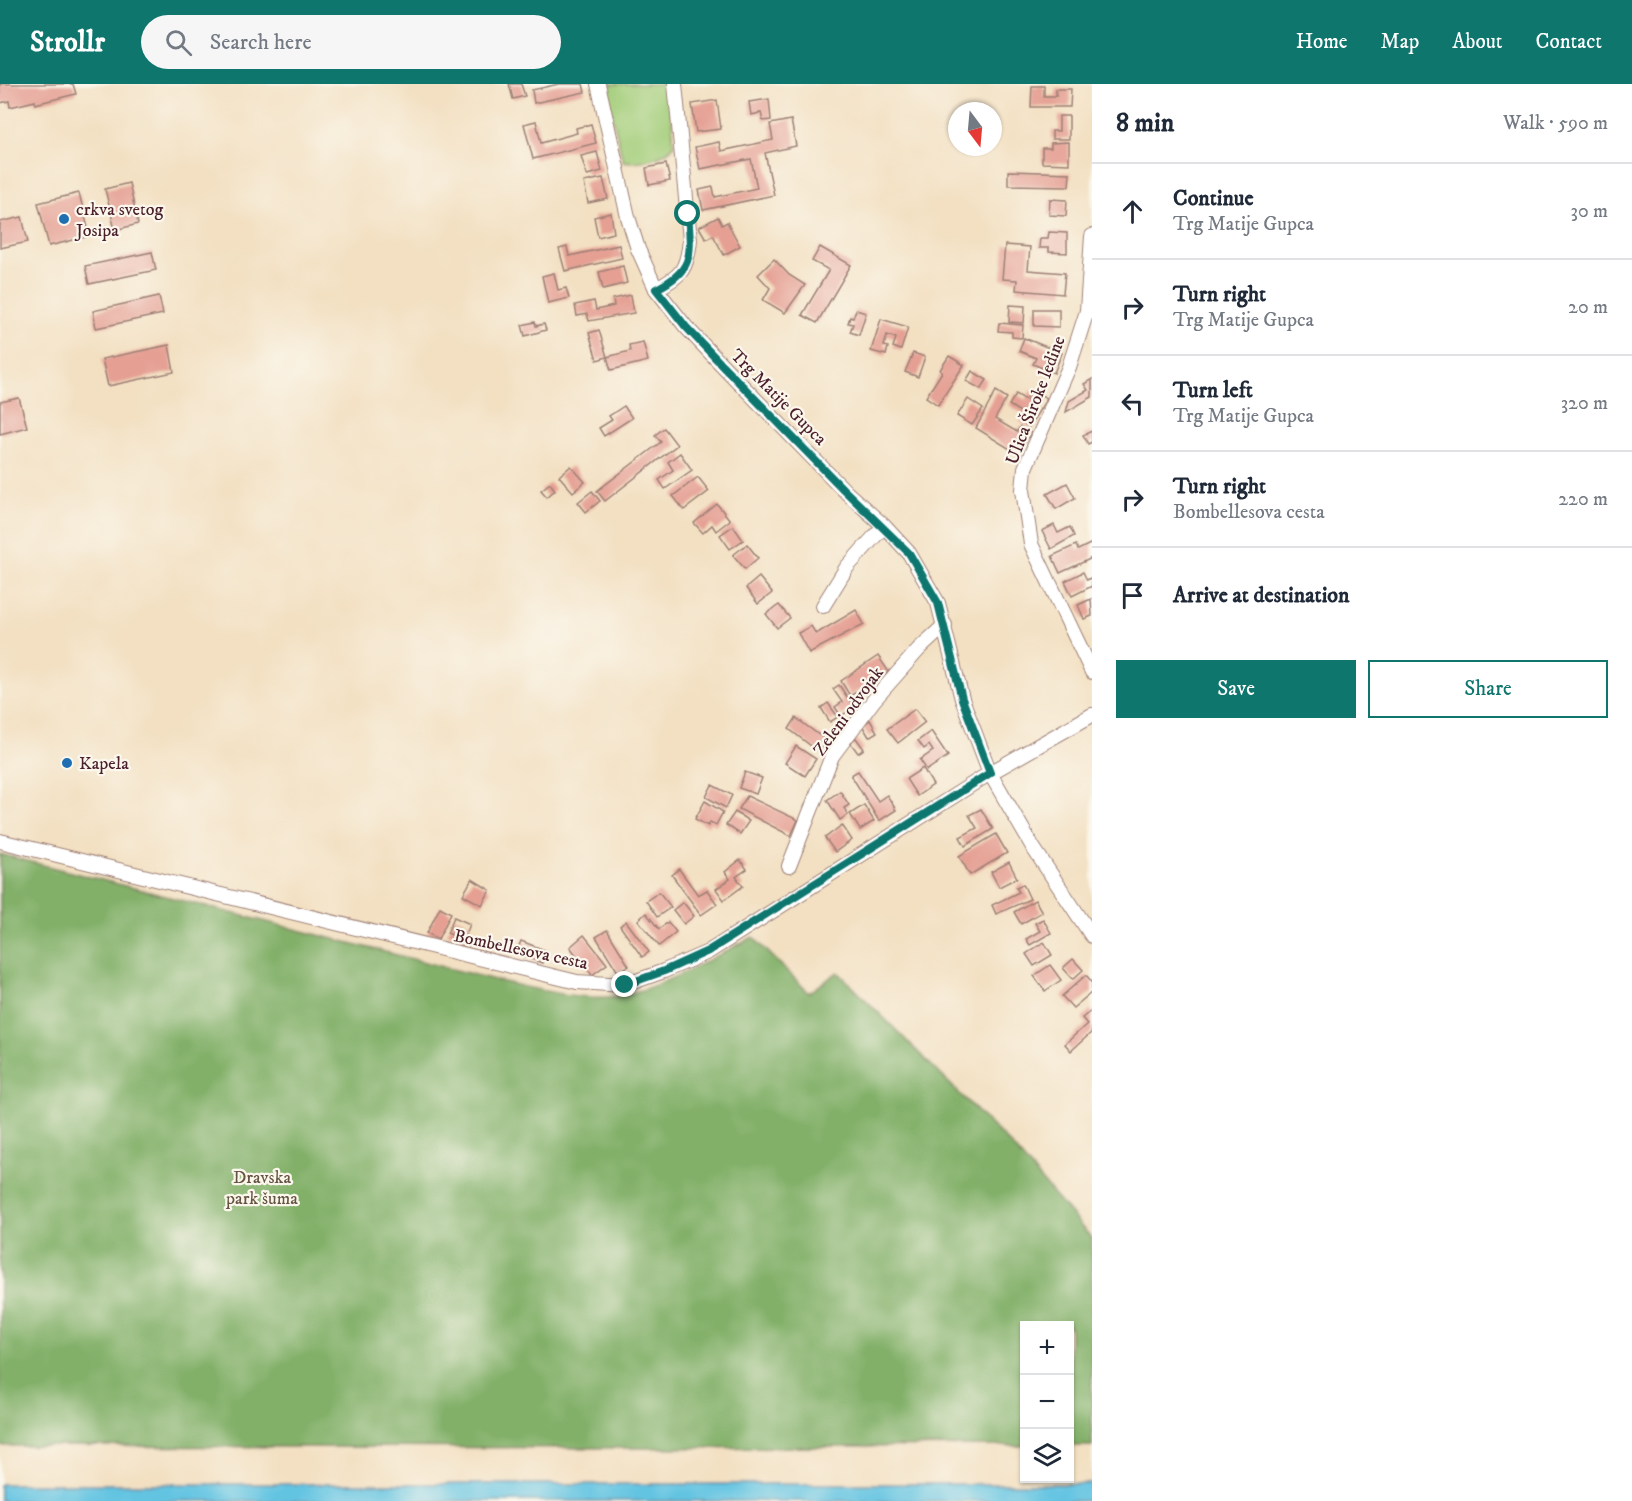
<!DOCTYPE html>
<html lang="en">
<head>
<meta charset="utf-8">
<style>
  body { margin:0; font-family:"IM FELL DW Pica",serif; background:#f6f6f7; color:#1f2937 }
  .controls { position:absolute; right:18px; bottom:18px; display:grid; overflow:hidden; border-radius:0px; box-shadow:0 2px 4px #0004 }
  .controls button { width:54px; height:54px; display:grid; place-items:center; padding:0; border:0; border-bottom:2px solid #e0e1e3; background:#fff; color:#1f2937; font:30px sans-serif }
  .compass { position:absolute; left:948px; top:18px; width:54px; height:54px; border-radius:50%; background:#fff; box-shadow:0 2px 4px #0004; rotate:164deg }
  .stop { position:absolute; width:18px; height:18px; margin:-14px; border:4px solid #0f766e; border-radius:50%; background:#fff }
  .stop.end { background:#0f766e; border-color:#fff; box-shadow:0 2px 6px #0008 }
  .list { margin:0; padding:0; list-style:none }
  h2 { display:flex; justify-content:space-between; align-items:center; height:78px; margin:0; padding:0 24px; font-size:26px }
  h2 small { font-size:20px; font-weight:400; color:#747a83 }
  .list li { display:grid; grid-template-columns:39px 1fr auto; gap:18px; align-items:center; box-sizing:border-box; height:96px; padding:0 24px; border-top:2px solid #e0e1e3 }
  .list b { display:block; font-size:22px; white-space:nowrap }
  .list p { margin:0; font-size:20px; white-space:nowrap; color:#747a83 }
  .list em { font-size:20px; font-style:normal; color:#747a83 }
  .actions { display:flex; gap:12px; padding:18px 24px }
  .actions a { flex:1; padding:14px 0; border:2px solid #0f766e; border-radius:0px; text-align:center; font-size:21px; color:#0f766e }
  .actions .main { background:#0f766e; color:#fff }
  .icon { flex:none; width:33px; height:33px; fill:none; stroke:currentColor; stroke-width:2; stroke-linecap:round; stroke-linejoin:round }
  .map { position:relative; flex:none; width:1092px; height:1417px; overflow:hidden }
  header { display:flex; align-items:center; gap:36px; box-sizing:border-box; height:84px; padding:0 30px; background:#0f766e; color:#fff }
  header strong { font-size:28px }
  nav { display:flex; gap:33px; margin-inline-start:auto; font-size:21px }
  .search { width:420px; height:54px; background:#f6f6f7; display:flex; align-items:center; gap:15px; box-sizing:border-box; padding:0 21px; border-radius:33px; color:#747a83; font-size:22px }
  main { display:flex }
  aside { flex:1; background:#fff }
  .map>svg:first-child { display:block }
  .green { fill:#a3cd79; stroke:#767652; stroke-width:1.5 }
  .forest { fill:#82b069; stroke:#66684a; stroke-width:1.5 }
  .water { fill:#64c4e2; stroke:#577286; stroke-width:1.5 }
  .building { fill:#e59f93 }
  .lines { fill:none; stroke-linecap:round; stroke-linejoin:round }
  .minor-casing { stroke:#9e8076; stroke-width:16 }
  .minor { stroke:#fff; stroke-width:14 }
  .route { stroke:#0f766e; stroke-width:8 }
  .poi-dot { fill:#1f6fb2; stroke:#fbf7ec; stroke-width:2 }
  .labels { text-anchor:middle; stroke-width:4.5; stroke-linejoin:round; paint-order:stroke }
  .poi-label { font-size:18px; fill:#4a1f2b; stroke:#fbf7ec; text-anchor:start }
  .street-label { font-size:18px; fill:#4a1f2b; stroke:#fbf7ec }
  .park-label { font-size:18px; fill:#655342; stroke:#fbf7ec }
</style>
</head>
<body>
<header>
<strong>Strollr</strong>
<div class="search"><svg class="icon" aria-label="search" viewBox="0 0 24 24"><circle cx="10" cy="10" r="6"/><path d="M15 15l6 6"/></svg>Search here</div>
<nav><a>Home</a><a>Map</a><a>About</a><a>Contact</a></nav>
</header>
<main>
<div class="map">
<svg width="1092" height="1417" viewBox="0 0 1092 1417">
  <rect width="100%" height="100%" fill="#fbf7ec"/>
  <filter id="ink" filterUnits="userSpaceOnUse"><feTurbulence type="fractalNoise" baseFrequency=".0167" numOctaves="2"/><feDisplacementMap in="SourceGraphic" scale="12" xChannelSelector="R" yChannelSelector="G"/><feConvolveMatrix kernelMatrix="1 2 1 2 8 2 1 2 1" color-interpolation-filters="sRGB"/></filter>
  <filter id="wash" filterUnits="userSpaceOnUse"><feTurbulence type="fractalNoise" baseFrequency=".008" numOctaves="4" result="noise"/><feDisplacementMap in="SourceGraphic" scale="24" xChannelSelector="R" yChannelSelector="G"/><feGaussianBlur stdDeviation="1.35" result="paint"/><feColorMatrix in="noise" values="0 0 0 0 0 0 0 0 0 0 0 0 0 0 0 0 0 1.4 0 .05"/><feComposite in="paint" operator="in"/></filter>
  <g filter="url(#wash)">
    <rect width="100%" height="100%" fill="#f3e0c2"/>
    <path class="green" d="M605 0H669L674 61C666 73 638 80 623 77Z"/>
    <path class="forest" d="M0 770 495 896C533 904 570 915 609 913 650 911 715 872 753 853L809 909 838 888 1011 1061 1092 1155V1362H1070V1242H1024V1362L645 1364 0 1362Z"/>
    <rect class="water" x="0" y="1400" width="1092" height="17"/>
    <g id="blocks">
      <g class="building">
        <path d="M0 0H73L76 10 35 20V17L10 23 9 17 0 19Z"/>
        <path d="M509 0H521L525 12 513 15Z"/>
        <path d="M559 0H583L585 8 534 19 532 6Z"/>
        <path d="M1032 2H1044V12H1056V5H1071L1070 23H1031Z"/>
        <path d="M769 15 771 36 763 37 761 29 751 31 749 18Z"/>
        <path d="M717 16 721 45 696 48 692 20Z"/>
        <path d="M1059 32H1069V55H1052V47H1059Z"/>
        <path d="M791 36 796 62 765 69 774 111 703 126 699 106 713 103 715 113 757 104 751 75 700 85 695 63 719 58 721 67 773 56 770 40Z"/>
        <path d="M536 37 541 59 577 49 576 44 591 40 596 59 533 75 524 40Z"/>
        <path d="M1069 58V80L1042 79V64H1051V59Z"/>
        <path d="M597 68 602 87 587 91 581 72Z"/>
        <path d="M666 80 670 97 649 101 646 84Z"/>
        <path d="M1008 87 1070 89 1069 102 1008 101Z"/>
        <path d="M603 94 608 115 588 119 584 98Z"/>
        <path d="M129 99 138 140 115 146 105 105Z"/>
        <path d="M79 109 90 152 49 162 38 119Z"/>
        <path d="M1050 115 1067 116 1066 132 1049 131Z"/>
        <path d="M611 129 614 149 598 153 594 133Z"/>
        <path d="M22 133 28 158 0 164V138Z"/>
        <path d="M718 133 722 141 727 138 740 162 724 171 713 151 706 155 699 143Z"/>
        <path d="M1049 148 1067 149V169L1049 168V164H1039L1040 154H1048Z"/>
        <path d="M619 161 622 174 565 187 559 165 567 163 569 172Z"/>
        <path d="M1005 161 1030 163 1028 186 1065 189 1063 210 1016 206 1017 196 1002 195Z"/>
        <path d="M820 163 851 181 817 239 802 231 829 186 812 177Z"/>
        <path d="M152 168 156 186 89 200 85 182Z"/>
        <path d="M774 175 789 191 805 201 785 229 763 216 770 204 758 191Z"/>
        <path d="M623 182 627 199 603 205 599 188Z"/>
        <path d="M554 189 558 206 566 204 569 214 548 219 542 192Z"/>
        <path d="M631 211 634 229 589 237 587 230 577 232 575 221 594 217 596 226 614 222 613 215Z"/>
        <path d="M159 212 163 230 96 244 93 227Z"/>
        <path d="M1010 221 1025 222 1024 239 1009 238Z"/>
        <path d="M1034 225H1059V243L1034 242Z"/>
        <path d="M856 226 866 229 859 251 850 248 853 240 848 239 850 233 853 234Z"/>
        <path d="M881 235 908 243 901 266 893 263 896 254 887 251 884 262 888 263 886 271 871 267Z"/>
        <path d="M535 238 536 242 544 240 546 246 525 252 522 241Z"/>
        <path d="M999 239 1023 241 1022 254 1012 253V248L998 247Z"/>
        <path d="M599 246 607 273 630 267 629 261 643 258 648 277 611 286 607 273 597 276 589 249Z"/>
        <path d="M1024 254 1062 269 1054 289 1033 280 1036 274 1019 267Z"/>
        <path d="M169 261 174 288 108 302 102 275Z"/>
        <path d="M913 269 925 273 918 293 905 288Z"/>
        <path d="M949 272 964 281 938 321 926 313 942 288 940 286Z"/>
        <path d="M972 287 987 296 981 305 966 297Z"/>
        <path d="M1092 295V313L1066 328 1069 317 1088 306 1084 300Z"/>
        <path d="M1031 306 1047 314 1029 343 1020 338 1025 331 1009 321 1016 310 1026 316Z"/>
        <path d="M996 307 1007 314 995 335 1017 348 1020 343 1031 349 1018 370 976 344Z"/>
        <path d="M19 314 27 343 0 350V318Z"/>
        <path d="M968 315 983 325 972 341 957 332Z"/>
        <path d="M624 322 632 334 604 352 599 344 612 336 609 332Z"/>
        <path d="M664 344 677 361 605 417 597 407 661 358 655 351Z"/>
        <path d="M1092 347V358L1088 360 1083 351Z"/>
        <path d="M680 369 692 386 665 405 659 396 673 386 668 378Z"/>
        <path d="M571 382 585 398 573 408 559 392Z"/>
        <path d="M698 393 709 407 684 426 673 412Z"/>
        <path d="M550 399 555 406 547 413 541 406Z"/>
        <path d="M1067 399 1075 414 1056 425 1047 410Z"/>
        <path d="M592 407 600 417 586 428 578 418Z"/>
        <path d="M717 420 730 436 716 447 712 441 703 449 694 439Z"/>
        <path d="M1054 441 1058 449 1070 443 1074 452 1051 465 1042 447Z"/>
        <path d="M733 442 743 456 730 465 720 451Z"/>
        <path d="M1092 459V474L1060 489 1052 472 1076 461 1078 466Z"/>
        <path d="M747 460 758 474 745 485 733 471Z"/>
        <path d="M1083 488 1087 496 1092 493V502L1072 512 1065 497Z"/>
        <path d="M759 493 772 509 758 520 746 504Z"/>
        <path d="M1091 515 1092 532 1084 535 1078 521Z"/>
        <path d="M779 521 790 534 777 544 766 530Z"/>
        <path d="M856 526 864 540 809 569 798 549 811 542 816 550Z"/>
        <path d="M878 572 889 588 850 612 841 597Z"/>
        <path d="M839 601 854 623 841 632 835 623 842 618 833 605Z"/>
        <path d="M828 619 838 633 830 638 821 624Z"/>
        <path d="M915 625 925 638 898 659 887 645Z"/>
        <path d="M796 634 827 657 819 668 789 645Z"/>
        <path d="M870 636 877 648 869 653 862 641Z"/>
        <path d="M931 647 948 672 927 686 920 676 933 667 929 661 924 665 918 657Z"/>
        <path d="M856 654 864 665 858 669 850 658Z"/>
        <path d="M796 662 816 675 805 692 785 679Z"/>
        <path d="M923 684 933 701 917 712 906 695Z"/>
        <path d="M858 687 878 717 887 711 896 726 879 737 851 691Z"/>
        <path d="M745 688 762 694 756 710 739 704Z"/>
        <path d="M712 701 732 711 726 724 706 713Z"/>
        <path d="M840 707 849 721 844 724 848 731 840 736 827 716Z"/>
        <path d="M747 712 798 736 791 752 739 725Z"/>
        <path d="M705 717 723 728 716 741 710 738 708 742 695 735Z"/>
        <path d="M864 721 874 737 860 746 850 730Z"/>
        <path d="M981 725 993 745 965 762 960 753 977 744 969 731Z"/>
        <path d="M735 728 749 737 740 750 726 741Z"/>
        <path d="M842 741 852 756 835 768 825 754Z"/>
        <path d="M996 750 1007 769 970 791 959 772Z"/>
        <path d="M740 776 747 785 736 793 743 802 724 816 716 805 730 795 725 788Z"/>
        <path d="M1009 778 1017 794 999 803 991 788Z"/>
        <path d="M679 785 698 811 707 806 717 820 701 831 672 791Z"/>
        <path d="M472 795 490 806 482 821 463 811Z"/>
        <path d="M1023 800 1030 815 996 830 992 821 1019 808 1016 803Z"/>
        <path d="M659 808 671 823 657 833 646 817Z"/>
        <path d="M1035 816 1042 828 1021 840 1014 828Z"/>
        <path d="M683 818 694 832 684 840 673 826Z"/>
        <path d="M440 823 451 829 438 855 427 849Z"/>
        <path d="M646 829 659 845 668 838 676 848 659 862 638 836Z"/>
        <path d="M454 833 470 840 464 856 447 849Z"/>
        <path d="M1043 835 1051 849 1030 861 1026 855 1040 847 1035 839Z"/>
        <path d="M626 837 649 868 642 873 620 842Z"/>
        <path d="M607 846 629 882 618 888 596 853Z"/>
        <path d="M584 851 607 880 592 891 570 863Z"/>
        <path d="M521 857 547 867 542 879 516 869Z"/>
        <path d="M1044 858 1052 871 1034 882 1026 870Z"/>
        <path d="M1073 875 1083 886 1073 895 1063 884Z"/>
        <path d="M1050 881 1061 896 1045 907 1034 892Z"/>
        <path d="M1086 891 1092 898V908L1073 924 1062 912Z"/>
        <path d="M1092 926V948L1071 967 1065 960 1087 940 1082 934Z"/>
      </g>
    </g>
  </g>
  <g filter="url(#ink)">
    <use href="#blocks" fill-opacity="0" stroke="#9e8076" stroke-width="1.5"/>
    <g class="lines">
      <g class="minor-casing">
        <g id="minor">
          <path d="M598 0 628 133 638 165 656 205 686 243 724 283 847 409 884 442 909 469 938 519 962 615 990 689 1034 765 1092 852"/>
          <path d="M1092 152 1087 227 1069 283 1025 384 1023 406 1031 460 1092 588"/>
          <path d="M656 205C682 192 687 185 690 156L675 0"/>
          <path d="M823 522 847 483 884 442"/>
          <path d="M0 757 577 898 625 901 664 887 708 868 990 689 1092 631"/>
          <path d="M789 782 832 672 874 616 919 565 945 541"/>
        </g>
      </g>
      <use href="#minor" class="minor"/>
    </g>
  </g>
  <g class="lines" filter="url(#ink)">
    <path class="route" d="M625 901 664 887 708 867 990 689 962 615 938 519 909 469 843 405 724 283 686 243 656 205C695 186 691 169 688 130"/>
  </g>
  <g class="poi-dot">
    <circle cx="64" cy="135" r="6"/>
    <circle cx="67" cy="679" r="6"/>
  </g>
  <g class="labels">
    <g class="poi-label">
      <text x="76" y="131">crkva svetog<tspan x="76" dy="21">Josipa</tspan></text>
      <text x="79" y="685">Kapela</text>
    </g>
    <g class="street-label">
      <text transform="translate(779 313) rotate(45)" y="6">Trg Matije Gupca</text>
      <text transform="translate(1035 316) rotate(-69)" y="6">Ulica Široke ledine</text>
      <text transform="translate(848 627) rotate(-54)" y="6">Zeleni odvojak</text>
      <text transform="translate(521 865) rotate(12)" y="6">Bombellesova cesta</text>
    </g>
    <g class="park-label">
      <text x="262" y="1099">Dravska<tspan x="262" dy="21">park šuma</tspan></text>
    </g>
  </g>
</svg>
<div class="controls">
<button>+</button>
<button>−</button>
<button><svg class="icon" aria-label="layers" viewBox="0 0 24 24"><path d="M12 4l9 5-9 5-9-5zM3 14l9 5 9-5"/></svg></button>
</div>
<svg class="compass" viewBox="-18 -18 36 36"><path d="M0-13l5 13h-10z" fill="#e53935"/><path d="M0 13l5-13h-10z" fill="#747a83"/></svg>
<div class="stop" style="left:688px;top:130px"></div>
<div class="stop end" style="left:625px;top:901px"></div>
</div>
<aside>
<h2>8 min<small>Walk · 590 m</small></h2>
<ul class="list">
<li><svg class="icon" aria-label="ahead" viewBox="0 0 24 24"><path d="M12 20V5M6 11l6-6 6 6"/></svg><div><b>Continue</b><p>Trg Matije Gupca</p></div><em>30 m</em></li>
<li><svg class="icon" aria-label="right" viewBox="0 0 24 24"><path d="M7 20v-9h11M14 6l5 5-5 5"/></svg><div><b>Turn right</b><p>Trg Matije Gupca</p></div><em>20 m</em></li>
<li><svg class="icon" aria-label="left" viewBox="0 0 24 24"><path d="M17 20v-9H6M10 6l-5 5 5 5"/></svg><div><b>Turn left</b><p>Trg Matije Gupca</p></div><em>320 m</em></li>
<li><svg class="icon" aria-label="right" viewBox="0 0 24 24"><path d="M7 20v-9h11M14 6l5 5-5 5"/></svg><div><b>Turn right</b><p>Bombellesova cesta</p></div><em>220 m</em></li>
<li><svg class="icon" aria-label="arrive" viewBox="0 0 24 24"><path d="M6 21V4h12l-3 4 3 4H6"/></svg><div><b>Arrive at destination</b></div></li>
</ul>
<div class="actions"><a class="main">Save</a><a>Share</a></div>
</aside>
</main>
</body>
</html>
